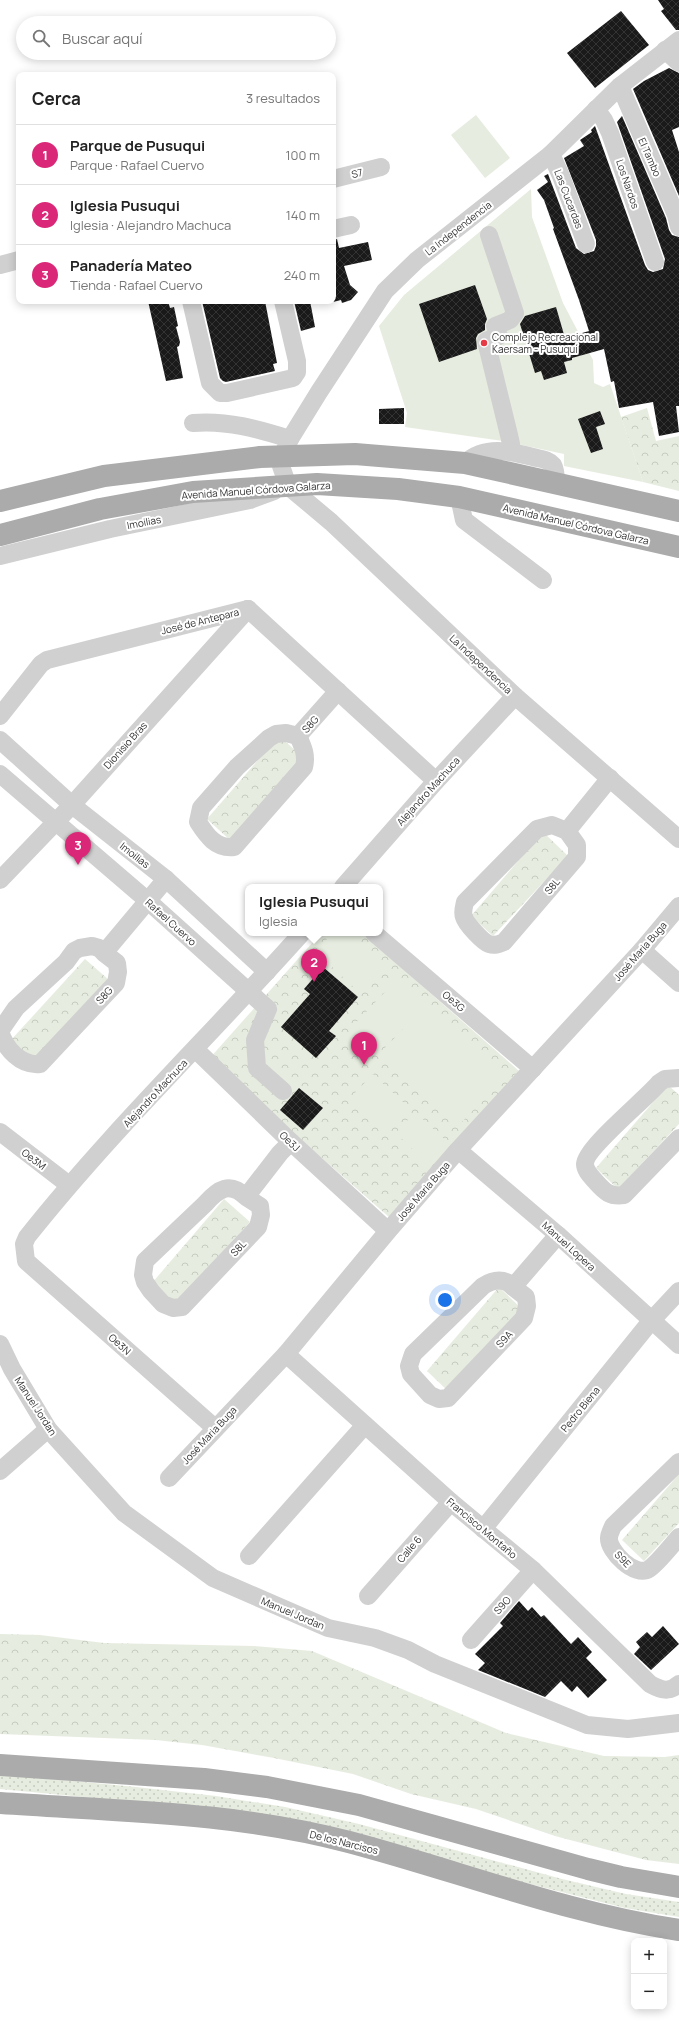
<!DOCTYPE html>
<html lang="es">
<head>
<meta charset="utf-8">
<style>
  body { margin:0; font-family:Manrope,sans-serif; background:#f6f6f6; color:#222 }
  .controls { position:absolute; right:12px; bottom:12px; display:grid; overflow:hidden; border-radius:8px; box-shadow:0 2px 10px #0003 }
  .controls button { width:36px; height:36px; display:grid; place-items:center; padding:0; border:0; border-bottom:1px solid #e0e0e0; background:#fff; color:#222; font:20px sans-serif }
  .you { position:absolute; left:445px; top:1300px; width:14px; height:14px; margin:-10px; border:3px solid #fff; border-radius:50%; background:#1a73e8; box-shadow:0 0 0 6px #1a73e833 }
  .badge { display:grid; place-items:center; width:26px; height:26px; border-radius:50%; background:#db2777; color:#fff; font-size:13px; font-weight:700 }
  .pin { position:absolute; translate:-50% -33px; filter:drop-shadow(0 1px 2px #0008) }
  .pin::after { content:''; position:absolute; top:21px; width:14px; height:12px; background:inherit; clip-path:polygon(0 0,100% 0,50% 100%) }
  .popup { position:absolute; left:245px; top:884px; width:138px; height:52px; box-sizing:border-box; display:grid; place-content:center; border-radius:8px; background:#fff; filter:drop-shadow(0 1px 3px #0005); font-size:13px; white-space:nowrap; color:#767676 }
  .popup b { font-size:15px; color:#222 }
  .popup::after { content:''; position:absolute; left:50%; top:100%; margin-left:-8px; border:8px solid transparent; border-top-color:#fff }
  .list { margin:0; padding:0; list-style:none }
  h2 { display:flex; justify-content:space-between; align-items:center; height:52px; margin:0; padding:0 16px; font-size:17px }
  h2 small { font-size:13px; font-weight:400; color:#767676 }
  .list li { display:grid; grid-template-columns:26px 1fr auto; gap:12px; align-items:center; box-sizing:border-box; height:60px; padding:0 16px; border-top:1px solid #e0e0e0 }
  .list b { display:block; font-size:15px; white-space:nowrap }
  .list p { margin:0; font-size:13px; white-space:nowrap; color:#767676 }
  .list em { font-size:13px; font-style:normal; color:#767676 }
  .icon { flex:none; width:22px; height:22px; fill:none; stroke:currentColor; stroke-width:2; stroke-linecap:round; stroke-linejoin:round }
  .map { position:relative; flex:none; width:679px; height:2022px; overflow:hidden }
  .search { position:absolute; background:#fff; box-shadow:0 2px 10px #0003; left:16px; top:16px; width:320px; height:44px; display:flex; align-items:center; gap:10px; box-sizing:border-box; padding:0 14px; border-radius:22px; color:#767676; font-size:15px }
  .panel { position:absolute; background:#fff; box-shadow:0 2px 10px #0003; left:16px; top:72px; width:320px; height:232px; border-radius:8px }
  .map>svg:first-child { display:block }
  .grass { fill:url(#grass-dots) }
  .forest { fill:url(#forest-crowns) }
  .pitch { fill:#e6ecdf }
  .building { fill:url(#building-cross-hatch) }
  .lines { fill:none; stroke-linecap:round; stroke-linejoin:round }
  .minor { stroke:#d0d0d0; stroke-width:18 }
  .major { stroke:#ababab; stroke-width:22 }
  .poi-dot { fill:#e63946; stroke:#fff; stroke-width:1.5 }
  .labels { text-anchor:middle; stroke-width:4; stroke-linejoin:round; paint-order:stroke }
  .street-label { font-size:10px; fill:#333; stroke:#fff }
  .poi-label { font-size:10px; fill:#333; stroke:#fff; text-anchor:start }
</style>
</head>
<body>
<div class="map">
<svg width="679" height="2022" viewBox="0 0 679 2022">
  <defs>
    <pattern id="grass-dots" width="8" height="8" patternUnits="userSpaceOnUse"><rect width="8" height="8" fill="#e6ecdf"/><path d="M2 2h.1M6 6h.1" fill="none" stroke="#c6cbc0" stroke-width="1.8" stroke-linecap="round"/></pattern>
    <pattern id="forest-crowns" width="20" height="18" patternUnits="userSpaceOnUse"><rect width="20" height="18" fill="#e6ecdf"/><path d="M2 6a3 3 0 1 1 6 0M12 15a3 3 0 1 1 6 0" fill="none" stroke="#c6cbc0"/></pattern>
    <pattern id="building-cross-hatch" width="8" height="8" patternUnits="userSpaceOnUse"><rect width="8" height="8" fill="#1a1a1a"/><path d="M0 0l8 8M0 8l8-8" fill="none" stroke="#333"/></pattern>
  </defs>
  <rect width="100%" height="100%" fill="#fff"/>
  <path class="grass" d="M0 1774 136 1787 216 1796 285 1807 359 1824 562 1879 626 1894 679 1902V1917L625 1908 498 1876 136 1802 0 1789Z"/>
  <g class="forest">
    <path d="M647 408 656 441 679 436V491L643 482 621 417Z"/>
    <path d="M279 736 305 759 230 840 207 819Z"/>
    <path d="M543 832 568 856 493 936 471 916Z"/>
    <path d="M321 933H362L519 1071 389 1217 209 1059Z"/>
    <path d="M85 959 109 980 35 1062 11 1040Z"/>
    <path d="M668 1085 679 1095V1124L618 1189 596 1168Z"/>
    <path d="M224 1199 250 1222 175 1303 152 1283Z"/>
    <path d="M499 1287 524 1311 449 1392 427 1371Z"/>
    <path d="M679 1474V1523L644 1561 622 1540Z"/>
    <path d="M0 1634 40 1635 104 1643 253 1646 312 1651 506 1733 604 1756 665 1757 679 1755V1864L646 1860 555 1836 476 1809 411 1794 353 1774 274 1758 202 1745 156 1740 0 1734Z"/>
  </g>
  <g class="pitch">
    <path d="M476 115 510 158 485 178 451 135Z"/>
    <path d="M531 189 532 217 563 303 593 360 594 383 603 387 610 384 643 482 564 466V454L503 441 405 427 407 413 379 326 404 295Z"/>
    <path d="M333 933H345L384 969 361 994 315 951Z"/>
    <path d="M399 977 424 1000 375 1051 351 1028Z"/>
    <path d="M424 1007 503 1079 459 1125 381 1052Z"/>
    <path d="M373 1074 408 1107 388 1129 352 1096Z"/>
    <path d="M415 1112 451 1145 431 1167 396 1133Z"/>
  </g>
  <g class="building">
    <path d="M658 0H679V30H676L661 11 664 9Z"/>
    <path d="M621 11 649 45 595 88 567 53Z"/>
    <path d="M669 68 679 73V127L672 130 679 152V196L633 89 644 81Z"/>
    <path d="M622 116 666 218 669 230 672 235 679 237V406H676L679 432 659 436 653 402 619 408 614 381 611 382 604 349 572 358V360L564 362 567 373 544 380 541 371 535 373 520 324 525 316 556 307 565 338 589 331 579 300 553 229 554 228 544 200 537 190 548 182 544 176 548 174 576 248 584 254 594 251 596 246V240L564 158 584 146 580 140 592 132 591 130 595 126 645 265 648 270 653 272 663 269 665 259 617 122Z"/>
    <path d="M337 239 339 248 368 242 372 260 344 266 350 285 358 292 351 300 342 303 341 300 333 302V240Z"/>
    <path d="M475 285 487 319 485 324V330L478 334 476 338 477 349 439 362 419 304Z"/>
    <path d="M148 301H168L170 308 174 307 178 326 176 327 180 342 179 346 177 347 183 378 166 381Z"/>
    <path d="M202 301H265L277 363 273 364 275 371 226 382 223 381 220 378Z"/>
    <path d="M294 301H310L315 327 301 331Z"/>
    <path d="M404 408V424H379V409Z"/>
    <path d="M600 411 605 424 596 427 603 449 591 453 578 419Z"/>
    <path d="M323 967 358 997 329 1031 336 1036 316 1058 281 1027 310 994 304 989Z"/>
    <path d="M299 1088 323 1108 303 1130 280 1110Z"/>
    <path d="M519 1601 528 1611 532 1607 541 1617 544 1615 571 1644 578 1637 592 1652 586 1658 607 1680 588 1698 577 1686 572 1692 561 1681 545 1697 478 1670 485 1663 475 1654 503 1626 500 1623Z"/>
    <path d="M663 1626 679 1644 651 1670 634 1654 640 1647 636 1642 647 1632 652 1637Z"/>
  </g>
  <g class="lines">
    <g class="minor">
      <path d="M679 40 620 86 551 154 417 260 385 291 319 392 290 439 282 456 281 466 288 486 331 522 515 696 679 839"/>
      <path d="M665 50 679 63"/>
      <path d="M620 86 676 215 679 227"/>
      <path d="M596 109 604 120 610 133 655 262"/>
      <path d="M551 154 561 176 586 244"/>
      <path d="M333 179 381 167"/>
      <path d="M333 229 351 225"/>
      <path d="M489 235 515 313 510 320 495 326 499 336 486 341 509 435 511 444 510 451"/>
      <path d="M0 265 19 260"/>
      <path d="M191 301 210 383 220 393H227L293 378 297 372V361L283 301"/>
      <path d="M193 423C227 420 258 429 290 439"/>
      <path d="M465 463C485 445 509 451 533 457 540 459 548 459 553 465 556 470 556 478 556 484"/>
      <path d="M459 497 464 520 543 580"/>
      <path d="M0 556 110 529 250 500 274 491"/>
      <path d="M248 609 436 781"/>
      <path d="M0 716 41 664 47 660 248 609"/>
      <path d="M286 733 298 736C303 747 307 755 304 767L234 847C216 849 207 836 198 822L201 808 237 767 269 738 276 734Z"/>
      <path d="M298 736 338 691"/>
      <path d="M0 740 72 805 166 879 267 972"/>
      <path d="M0 774 148 901 268 1009 255 1040 257 1068 283 1091"/>
      <path d="M567 831 552 825 537 829 465 902C464 907 462 912 464 917 466 924 483 942 489 944 495 946 499 944 504 942L577 857V845L567 831 610 778"/>
      <path d="M0 880 72 805 248 609"/>
      <path d="M343 887 436 781 515 696"/>
      <path d="M374 933 533 1069"/>
      <path d="M642 950 679 983"/>
      <path d="M104 953 99 948 92 946 80 948 74 951 66 962 16 1008 0 1031C5 1049 21 1066 40 1064L116 983 118 972 117 963 104 953 166 879"/>
      <path d="M195 1049 291 1142 388 1231"/>
      <path d="M679 1078 665 1079 659 1083C646 1099 585 1148 585 1164 585 1171 592 1177 596 1182 605 1192 610 1197 624 1195L679 1138"/>
      <path d="M0 1132 69 1185"/>
      <path d="M458 1150 558 1235 679 1345"/>
      <path d="M246 1197C230 1181 218 1189 205 1204L145 1261 143 1275 145 1282 151 1291 163 1304 173 1308 182 1307 258 1227 261 1215 260 1206 246 1197 280 1153 291 1142"/>
      <path d="M513 1287C505 1278 494 1279 483 1286L413 1354 409 1366 411 1374 430 1395 439 1399 448 1398 524 1318 527 1306 526 1297 513 1287 558 1235"/>
      <path d="M0 1344 12 1369 48 1429 124 1513 213 1578 328 1628 375 1638 408 1650 435 1664 587 1725 628 1729 679 1723"/>
      <path d="M286 1354 451 1502 533 1570 650 1684C661 1690 669 1693 679 1684"/>
      <path d="M215 1428 26 1261 24 1244 27 1237C112 1130 211 1035 302 933"/>
      <path d="M679 1462 613 1526C612 1529 609 1534 609 1538 608 1551 635 1578 649 1569 658 1563 671 1546 679 1537"/>
      <path d="M0 1471 48 1429"/>
      <path d="M169 1478 286 1354 388 1231 458 1150 642 950 679 906"/>
      <path d="M483 1529 651 1321 679 1291"/>
      <path d="M249 1556 365 1425"/>
      <path d="M368 1596 451 1502"/>
      <path d="M471 1640 533 1570"/>
    </g>
    <g class="major">
      <path d="M0 501 104 476 260 457 355 454 465 463 679 511"/>
      <path d="M0 535 100 509 193 492 317 484 398 489 459 497 679 547"/>
      <path d="M0 1765 204 1779 267 1787 359 1805 588 1869 621 1877 679 1887"/>
      <path d="M0 1803C117 1811 236 1812 349 1842 459 1871 566 1913 679 1930"/>
    </g>
  </g>
  <circle class="poi-dot" cx="484" cy="343" r="4"/>
  <g class="labels">
    <g class="street-label">
      <text transform="translate(650 157) rotate(66)" y="4">El Tambo</text>
      <text transform="translate(357 173) rotate(-14)" y="4">S7</text>
      <text transform="translate(628 184) rotate(71)" y="4">Los Nardos</text>
      <text transform="translate(569 199) rotate(69)" y="4">Las Cucardas</text>
      <text transform="translate(458 228) rotate(-38)" y="4">La Independencia</text>
      <text transform="translate(256 490) rotate(-4)" y="4">Avenida Manuel Córdova Galarza</text>
      <text transform="translate(144 522) rotate(-11)" y="4">Imoilias</text>
      <text transform="translate(576 524) rotate(13)" y="4">Avenida Manuel Córdova Galarza</text>
      <text transform="translate(200 621) rotate(-14)" y="4">José de Antepara</text>
      <text transform="translate(481 664) rotate(43)" y="4">La Independencia</text>
      <text transform="translate(310 724) rotate(-47)" y="4">S8G</text>
      <text transform="translate(125 745) rotate(-48)" y="4">Dionisio Bras</text>
      <text transform="translate(428 791) rotate(-48)" y="4">Alejandro Machuca</text>
      <text transform="translate(135 855) rotate(38)" y="4">Imoilias</text>
      <text transform="translate(552 886) rotate(-50)" y="4">S8L</text>
      <text transform="translate(171 922) rotate(42)" y="4">Rafael Cuervo</text>
      <text transform="translate(640 951) rotate(-49)" y="4">José Maria Buga</text>
      <text transform="translate(104 995) rotate(-47)" y="4">S8G</text>
      <text transform="translate(454 1001) rotate(40)" y="4">Oe3G</text>
      <text transform="translate(155 1093) rotate(-47)" y="4">Alejandro Machuca</text>
      <text transform="translate(290 1141) rotate(43)" y="4">Oe3J</text>
      <text transform="translate(34 1159) rotate(37)" y="4">Oe3M</text>
      <text transform="translate(423 1191) rotate(-49)" y="4">José Maria Buga</text>
      <text transform="translate(569 1246) rotate(42)" y="4">Manuel Lopera</text>
      <text transform="translate(238 1248) rotate(-46)" y="4">S8L</text>
      <text transform="translate(504 1339) rotate(-47)" y="4">S9A</text>
      <text transform="translate(120 1344) rotate(42)" y="4">Oe3N</text>
      <text transform="translate(36 1406) rotate(57)" y="4">Manuel Jordan</text>
      <text transform="translate(580 1409) rotate(-51)" y="4">Pedro Biena</text>
      <text transform="translate(209 1435) rotate(-47)" y="4">José Maria Buga</text>
      <text transform="translate(482 1528) rotate(40)" y="4">Francisco Montaño</text>
      <text transform="translate(409 1549) rotate(-49)" y="4">Calle 6</text>
      <text transform="translate(623 1559) rotate(46)" y="4">S9E</text>
      <text transform="translate(502 1605) rotate(-48)" y="4">S9O</text>
      <text transform="translate(293 1613) rotate(23)" y="4">Manuel Jordan</text>
      <text transform="translate(344 1842) rotate(14)" y="4">De los Narcisos</text>
    </g>
    <g class="poi-label">
      <text x="492" y="341">Complejo Recreacional<tspan x="492" dy="12">Kaersam - Pusuquí</tspan></text>
    </g>
  </g>
</svg>
<div class="controls">
<button>+</button>
<button>−</button>
</div>
<div class="you"></div>
<div class="pin badge" style="left:364px;top:1065px">1</div>
<div class="pin badge" style="left:314px;top:982px">2</div>
<div class="popup"><b>Iglesia Pusuqui</b>Iglesia</div>
<div class="pin badge" style="left:78px;top:865px">3</div>
<div class="search"><svg class="icon" aria-label="search" viewBox="0 0 24 24"><circle cx="10" cy="10" r="6"/><path d="M15 15l6 6"/></svg>Buscar aquí</div>
<section class="panel">
<h2>Cerca<small>3 resultados</small></h2>
<ul class="list">
<li><span class="badge">1</span><div><b>Parque de Pusuqui</b><p>Parque · Rafael Cuervo</p></div><em>100 m</em></li>
<li><span class="badge">2</span><div><b>Iglesia Pusuqui</b><p>Iglesia · Alejandro Machuca</p></div><em>140 m</em></li>
<li><span class="badge">3</span><div><b>Panadería Mateo</b><p>Tienda · Rafael Cuervo</p></div><em>240 m</em></li>
</ul>
</section>
</div>
</body>
</html>
